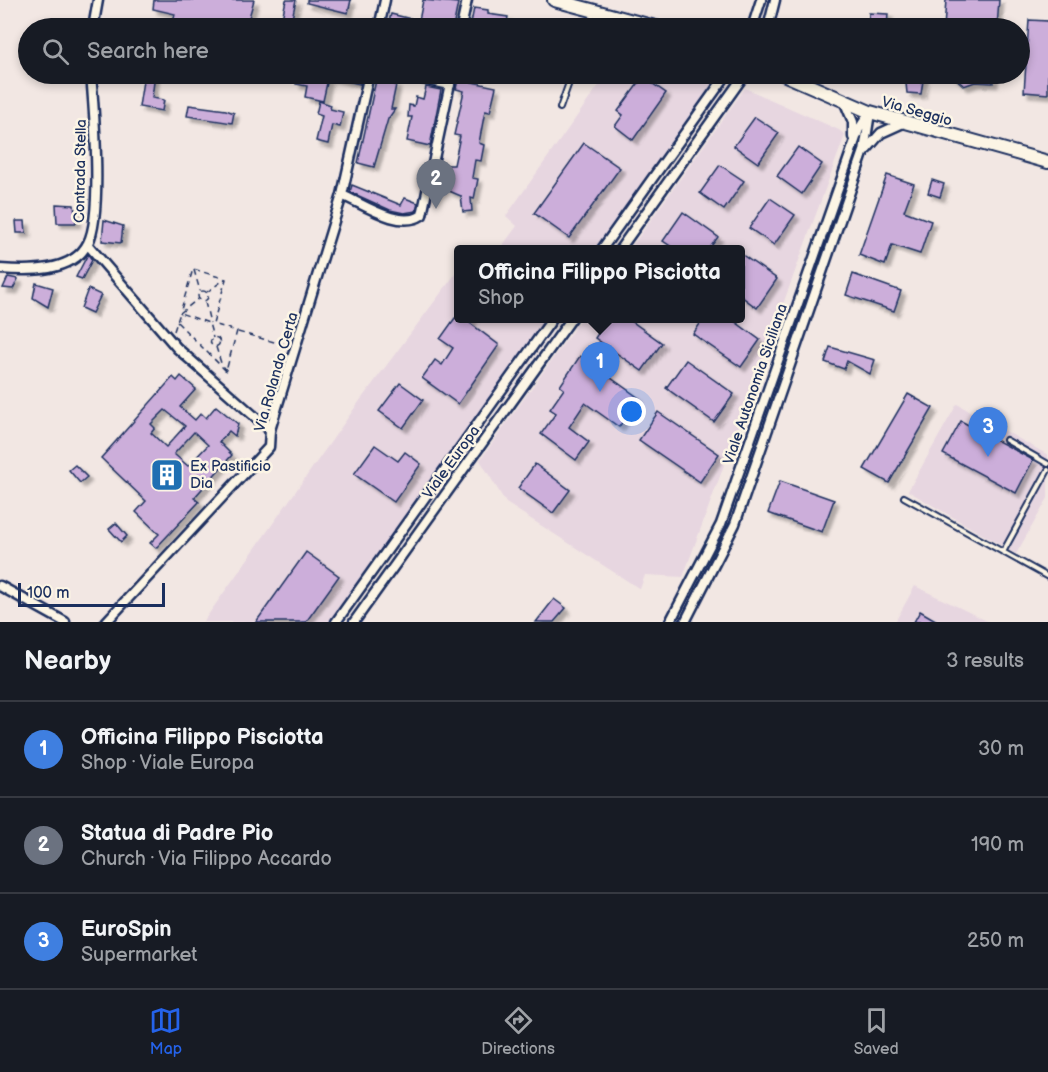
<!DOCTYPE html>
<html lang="en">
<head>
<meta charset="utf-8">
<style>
  body { margin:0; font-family:"Balsamiq Sans",sans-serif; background:#20242c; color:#f1f3f6 }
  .scale { position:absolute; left:18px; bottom:15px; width:147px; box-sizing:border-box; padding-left:6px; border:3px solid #1b2f5e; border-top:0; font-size:16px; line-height:21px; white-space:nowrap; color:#1b2f5e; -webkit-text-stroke:4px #fcf5e5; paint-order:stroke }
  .you { position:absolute; left:632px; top:412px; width:21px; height:21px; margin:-15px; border:4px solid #fff; border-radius:50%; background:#1a73e8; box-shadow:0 0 0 9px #1a73e833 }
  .badge { display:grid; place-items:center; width:39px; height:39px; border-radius:50%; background:#2563eb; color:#fff; font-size:20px; font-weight:700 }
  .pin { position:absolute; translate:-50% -50px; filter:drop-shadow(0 2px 3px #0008) }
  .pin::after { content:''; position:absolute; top:32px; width:21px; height:18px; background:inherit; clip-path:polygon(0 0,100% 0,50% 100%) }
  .popup { position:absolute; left:454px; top:245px; width:291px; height:78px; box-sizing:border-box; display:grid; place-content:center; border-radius:6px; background:#171b24; filter:drop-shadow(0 2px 4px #0005); font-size:20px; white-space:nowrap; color:#9ea1a6 }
  .popup b { font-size:22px; color:#f1f3f6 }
  .popup::after { content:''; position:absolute; left:50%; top:100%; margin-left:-12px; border:12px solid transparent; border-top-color:#171b24 }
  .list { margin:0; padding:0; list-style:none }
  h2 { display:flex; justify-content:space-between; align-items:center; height:78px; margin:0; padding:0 24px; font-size:26px }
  h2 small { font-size:20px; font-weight:400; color:#9ea1a6 }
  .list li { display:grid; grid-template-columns:39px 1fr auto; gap:18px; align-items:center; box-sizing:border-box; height:96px; padding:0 24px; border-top:2px solid #363941 }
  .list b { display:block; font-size:22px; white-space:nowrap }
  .list p { margin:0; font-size:20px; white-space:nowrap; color:#9ea1a6 }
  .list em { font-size:20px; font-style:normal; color:#9ea1a6 }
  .icon { flex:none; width:33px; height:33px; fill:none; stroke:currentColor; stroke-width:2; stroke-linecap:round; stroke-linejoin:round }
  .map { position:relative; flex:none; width:1048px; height:622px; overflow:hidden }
  .search { position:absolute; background:#171b24; box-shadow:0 3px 9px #0003; left:18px; right:18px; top:18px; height:66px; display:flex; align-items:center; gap:15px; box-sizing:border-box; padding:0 21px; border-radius:33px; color:#9ea1a6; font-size:22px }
  .sheet { height:366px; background:#171b24 }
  nav { display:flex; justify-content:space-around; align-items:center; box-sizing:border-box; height:84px; border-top:2px solid #363941; background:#171b24; font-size:16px; color:#9ea1a6 }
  nav a { display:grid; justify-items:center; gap:3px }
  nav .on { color:#2563eb }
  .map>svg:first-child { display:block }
  .built { fill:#e7d6e0 }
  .building { fill:#ccaeda; stroke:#1b2f5e; stroke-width:1.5; fill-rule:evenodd; filter:url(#shadow) }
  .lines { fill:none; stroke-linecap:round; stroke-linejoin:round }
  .lane-casing { stroke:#1b2f5e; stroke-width:8 }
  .street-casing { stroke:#1b2f5e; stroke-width:13 }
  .secondary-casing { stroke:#1b2f5e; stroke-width:16 }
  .path { stroke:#1b2f5e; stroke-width:1.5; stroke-dasharray:6 4.5; stroke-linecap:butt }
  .lane { stroke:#fcf5e5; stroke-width:4 }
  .street { stroke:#fcf5e5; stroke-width:8 }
  .secondary { stroke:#fcf5e5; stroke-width:12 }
  .labels { text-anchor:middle; stroke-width:5; stroke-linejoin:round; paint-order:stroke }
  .street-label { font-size:15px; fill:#1b2f5e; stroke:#fcf5e5 }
  .poi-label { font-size:15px; fill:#1b2f5e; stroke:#fcf5e5; text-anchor:start }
</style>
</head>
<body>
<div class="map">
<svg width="1048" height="622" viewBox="0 0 1048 622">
  <defs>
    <filter id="shadow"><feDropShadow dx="4.5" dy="4.5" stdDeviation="1.5" flood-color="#0004"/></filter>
  </defs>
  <rect width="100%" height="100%" fill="#f2e7e3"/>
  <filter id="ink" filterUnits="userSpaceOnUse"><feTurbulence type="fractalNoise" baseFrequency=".0167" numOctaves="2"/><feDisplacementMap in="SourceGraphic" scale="12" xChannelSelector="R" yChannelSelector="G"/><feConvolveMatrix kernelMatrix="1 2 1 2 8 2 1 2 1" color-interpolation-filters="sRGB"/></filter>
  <g filter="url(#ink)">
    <g class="built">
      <path d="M607 74H697L718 80 597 249H500L517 226 506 216Z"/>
      <path d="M745 88 839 130 845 135 683 577 645 575 640 589 506 503 480 460 581 319 741 318V249H630Z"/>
      <path d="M459 269V318L548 319 333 622H203L359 402Z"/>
      <path d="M957 404 1048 455V498L1016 554 908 491Z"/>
      <path d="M915 586 989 622H895Z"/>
    </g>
    <g class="building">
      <path d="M154 0H254L246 28 232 26V28H172L175 14 153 9Z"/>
      <path d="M286 0H296L290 28H280Z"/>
      <path d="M307 0H351L348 13 307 3Z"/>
      <path d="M423 0 458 3 453 28 418 26 419 21 417 28H387L391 14 419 21Z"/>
      <path d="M946 0H999L997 28H944Z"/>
      <path d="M474 8 488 10V14L508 17 506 28H470Z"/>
      <path d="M869 13 888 14 887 28H868Z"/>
      <path d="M1029 20 1048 21V94L1024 92Z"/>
      <path d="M144 74H155L152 98 164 100 162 111 139 107Z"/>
      <path d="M299 74H329L323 101 305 97 307 86 296 84Z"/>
      <path d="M329 74H362L360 84 329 77Z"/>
      <path d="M905 74H924L921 94 907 93Z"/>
      <path d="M951 74H994L993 83 975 82 964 86Z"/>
      <path d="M643 77 666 93 633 140 615 126 623 115 618 111Z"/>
      <path d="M458 79 496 87 490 112 485 111 479 143 484 145 481 161 475 160 472 178 478 179 474 199 471 198 472 211 463 212 461 196 449 191 451 180 442 178 445 165H454L460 136 454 135 464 91 456 89Z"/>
      <path d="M376 80 396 85 391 109H395L388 119 374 167 358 163Z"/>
      <path d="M426 87 441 90 430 146 407 141 412 117H408L409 105 414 106 416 97 423 99Z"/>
      <path d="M319 101 331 105 330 109 343 112 340 127 332 125 328 144 316 141 322 116 316 114Z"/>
      <path d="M189 105 226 110 234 113 232 123 187 116Z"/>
      <path d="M755 117 779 133 758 163 734 146Z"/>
      <path d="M584 143 620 168 569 238 534 213Z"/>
      <path d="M798 147 822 164 802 194 777 176Z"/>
      <path d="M720 165 744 181 724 210 700 193Z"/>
      <path d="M887 175 914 184 904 211 931 221 920 254 892 245 885 265 859 255Z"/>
      <path d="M932 180 944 184 940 197 928 193Z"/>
      <path d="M352 185 401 205 405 198 418 203 416 211 404 213 390 210 350 192Z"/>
      <path d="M770 198 795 215 774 245 749 228Z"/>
      <path d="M56 204 74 205 76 223H57Z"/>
      <path d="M683 212 718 237 709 249H675L663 241Z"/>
      <path d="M104 220 123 226 121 243 102 241Z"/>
      <path d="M16 221H25L26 233H17Z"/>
      <path d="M88 254 92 260 82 279 76 277Z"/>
      <path d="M741 254 777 279 757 308 741 296Z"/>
      <path d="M853 274 901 291 894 311 846 295Z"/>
      <path d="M8 277 18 279 13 289 3 288Z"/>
      <path d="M36 283 53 288 48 307 33 298Z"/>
      <path d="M88 289 101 295 92 313 81 308Z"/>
      <path d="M455 318H473L470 323 499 345 458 404 422 378 435 360 442 365 453 348 440 339Z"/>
      <path d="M608 318H627L662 343 642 371 595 338Z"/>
      <path d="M704 318H730L760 340 741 367 693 334Z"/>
      <path d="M830 347 875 360 870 374 847 361 844 369 825 362Z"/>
      <path d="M580 356 639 398 619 427 585 403 569 427 589 442 576 460 541 434 556 413 550 409 564 389 560 386Z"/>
      <path d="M686 360 734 394 714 422 666 388Z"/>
      <path d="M181 376 196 389 180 407 195 420 201 413 206 418 216 406 238 424 235 436 229 431 219 442 232 455 194 498 199 502 156 548 150 543 159 534 136 512 146 501 101 458 173 377 177 381ZM165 410 185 426 166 447 151 433 155 428 151 424ZM194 432 208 445 188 466 174 454Z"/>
      <path d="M400 383 423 400 403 428 379 411Z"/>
      <path d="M908 394 933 408 889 483 864 469Z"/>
      <path d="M658 412 719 454 700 482 639 440Z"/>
      <path d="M961 421 1033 460 1016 493 943 454Z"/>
      <path d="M375 445 398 461 405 452 421 464 394 502 354 474Z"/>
      <path d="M535 464 570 490 553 513 518 488Z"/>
      <path d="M75 465 87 477 80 483 69 470Z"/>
      <path d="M780 481 834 500 822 532 768 513Z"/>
      <path d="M116 523 127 536 121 542 109 529Z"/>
      <path d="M306 552 339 576 306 622H256Z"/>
      <path d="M554 599 566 608 554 622H536Z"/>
      <path d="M920 611 939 622H914Z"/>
    </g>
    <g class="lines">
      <g class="lane-casing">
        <g id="lane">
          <path d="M588 28 594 12"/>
          <path d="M560 108 572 74"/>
          <path d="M1006 440 1048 464"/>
          <path d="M904 497 1048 577"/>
          <path d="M1003 552 1048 470"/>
        </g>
      </g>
      <g class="street-casing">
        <g id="street">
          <path d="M93 28 98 0"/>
          <path d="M379 28 385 0"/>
          <path d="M461 28 467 0"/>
          <path d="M752 28 761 0"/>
          <path d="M768 28 775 0"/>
          <path d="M400 74 450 85"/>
          <path d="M845 103 853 122V137"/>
          <path d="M867 149 881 133 903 123"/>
          <path d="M342 195C363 204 400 230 422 215L452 74"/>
          <path d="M88 245 177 348 270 430"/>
          <path d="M602 249 727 74"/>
          <path d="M620 249 745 74"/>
          <path d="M0 269C28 271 73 273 88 243 103 215 94 109 91 74"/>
          <path d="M0 586 65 622"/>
          <path d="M106 622 269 447 270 430 342 195 369 74"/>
          <path d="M336 622 553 318"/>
          <path d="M354 622 572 318"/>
          <path d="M670 622 721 524 859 129 870 112"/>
          <path d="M685 622 735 524 864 151 870 113"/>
        </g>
      </g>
      <g class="secondary-casing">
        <g id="secondary">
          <path d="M554 0 659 28"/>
          <path d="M783 74 870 112 1048 162"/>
        </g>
      </g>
      <g class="path">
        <path d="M194 270 200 291"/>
        <circle cx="203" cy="296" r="5"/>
        <path d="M207 292 225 279"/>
        <path d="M205 302 210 323"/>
        <path d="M180 313 198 299"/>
        <path d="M177 322 226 371 237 331 213 324 226 279 193 269 180 313"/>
        <path d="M174 331 180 313 209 323 213 338"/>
        <path d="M238 332 285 345"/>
        <circle cx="215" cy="342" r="4.5"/>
        <path d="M216 347 221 363 229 374"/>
      </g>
      <use href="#lane" class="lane"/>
      <use href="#street" class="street"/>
      <use href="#secondary" class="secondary"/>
    </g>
  </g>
  <defs>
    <g id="building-square" transform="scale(1.725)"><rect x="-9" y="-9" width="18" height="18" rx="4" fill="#1f6fb2" stroke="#fcf5e5"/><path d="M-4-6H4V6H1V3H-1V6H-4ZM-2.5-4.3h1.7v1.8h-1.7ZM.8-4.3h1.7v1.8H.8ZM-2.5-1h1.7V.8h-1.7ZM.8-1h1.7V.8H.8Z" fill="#fff"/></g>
  </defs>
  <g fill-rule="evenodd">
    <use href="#building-square" x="167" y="475"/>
  </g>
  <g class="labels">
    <g class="street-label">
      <text transform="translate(917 111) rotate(16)" y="5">Via Seggio</text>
      <text transform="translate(80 171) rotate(-89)" y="5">Contrada Stella</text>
      <text transform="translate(276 372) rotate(-74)" y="5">Via Rolando Certa</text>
      <text transform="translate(755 384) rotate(-71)" y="5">Viale Autonomia Siciliana</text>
      <text transform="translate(451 462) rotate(-54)" y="5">Viale Europa</text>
    </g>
    <g class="poi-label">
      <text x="190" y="471">Ex Pastificio<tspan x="190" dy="17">Dia</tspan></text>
    </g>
  </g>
</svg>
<div class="scale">100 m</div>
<div class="you"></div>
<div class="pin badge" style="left:600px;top:392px;background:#3f7fe0">1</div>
<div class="popup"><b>Officina Filippo Pisciotta</b>Shop</div>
<div class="pin badge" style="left:436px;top:209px;background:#6b7280">2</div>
<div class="pin badge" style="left:988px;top:457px;background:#3f7fe0">3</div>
<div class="search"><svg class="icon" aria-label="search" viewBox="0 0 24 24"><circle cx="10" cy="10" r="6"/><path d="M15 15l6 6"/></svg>Search here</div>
</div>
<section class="sheet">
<h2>Nearby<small>3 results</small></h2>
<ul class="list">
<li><span class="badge" style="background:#3f7fe0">1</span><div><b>Officina Filippo Pisciotta</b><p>Shop · Viale Europa</p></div><em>30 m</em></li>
<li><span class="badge" style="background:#6b7280">2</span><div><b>Statua di Padre Pio</b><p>Church · Via Filippo Accardo</p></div><em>190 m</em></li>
<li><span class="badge" style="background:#3f7fe0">3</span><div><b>EuroSpin</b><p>Supermarket</p></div><em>250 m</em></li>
</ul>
</section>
<nav>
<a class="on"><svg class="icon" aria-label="map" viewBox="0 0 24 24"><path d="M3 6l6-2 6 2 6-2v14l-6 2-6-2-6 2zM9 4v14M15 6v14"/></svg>Map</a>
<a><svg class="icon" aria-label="directions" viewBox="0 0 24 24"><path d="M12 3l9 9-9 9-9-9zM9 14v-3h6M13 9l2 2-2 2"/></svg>Directions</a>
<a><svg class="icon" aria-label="saved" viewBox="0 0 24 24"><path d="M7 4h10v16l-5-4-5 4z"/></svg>Saved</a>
</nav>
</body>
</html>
